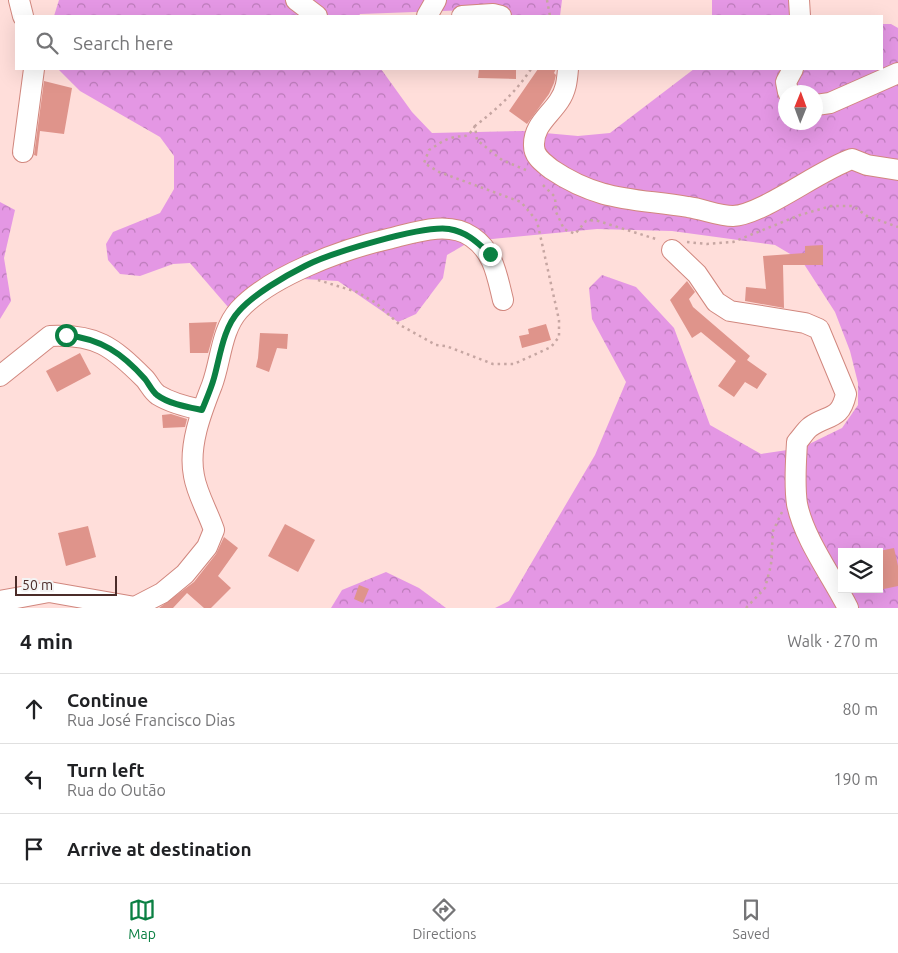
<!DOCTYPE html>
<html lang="en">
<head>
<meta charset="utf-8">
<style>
  body { margin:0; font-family:Ubuntu,sans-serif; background:#f2f2f2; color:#202124 }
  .controls { position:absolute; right:15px; bottom:15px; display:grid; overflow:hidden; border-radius:0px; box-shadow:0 5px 20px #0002 }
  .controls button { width:45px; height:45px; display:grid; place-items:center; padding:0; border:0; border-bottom:1px solid #e0e0e0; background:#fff; color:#202124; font:25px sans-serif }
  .compass { position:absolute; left:778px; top:85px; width:45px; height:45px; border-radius:50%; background:#fff; box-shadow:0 5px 20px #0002; rotate:1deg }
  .scale { position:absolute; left:15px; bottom:12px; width:102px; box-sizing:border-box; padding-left:5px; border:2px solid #4b2c29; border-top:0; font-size:14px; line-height:18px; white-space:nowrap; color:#4b2c29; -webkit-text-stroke:4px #f4f4f4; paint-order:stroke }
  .stop { position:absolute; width:15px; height:15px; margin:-11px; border:4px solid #0b8043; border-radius:50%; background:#fff }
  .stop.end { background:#0b8043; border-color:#fff; box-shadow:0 1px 5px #0008 }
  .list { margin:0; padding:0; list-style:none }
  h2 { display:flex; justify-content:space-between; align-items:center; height:65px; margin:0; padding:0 20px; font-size:21px }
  h2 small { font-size:16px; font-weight:400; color:#757577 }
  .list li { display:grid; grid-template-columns:32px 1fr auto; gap:15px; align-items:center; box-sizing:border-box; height:70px; padding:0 20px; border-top:1px solid #e0e0e0 }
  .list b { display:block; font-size:19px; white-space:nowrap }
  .list p { margin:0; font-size:16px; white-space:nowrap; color:#757577 }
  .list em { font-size:16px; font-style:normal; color:#757577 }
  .icon { flex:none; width:28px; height:28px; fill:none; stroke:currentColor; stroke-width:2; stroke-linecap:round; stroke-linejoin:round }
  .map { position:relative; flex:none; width:898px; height:608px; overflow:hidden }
  .search { position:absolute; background:#fff; box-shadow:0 5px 20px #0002; left:15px; right:15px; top:15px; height:55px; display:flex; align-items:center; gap:12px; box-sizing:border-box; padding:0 18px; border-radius:0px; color:#757577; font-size:19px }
  .sheet { height:275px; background:#fff }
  nav { display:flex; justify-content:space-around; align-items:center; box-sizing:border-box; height:70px; border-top:1px solid #e0e0e0; background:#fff; font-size:14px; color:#757577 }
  nav a { display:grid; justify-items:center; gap:2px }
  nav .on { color:#0b8043 }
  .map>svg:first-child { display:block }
  .forest { fill:url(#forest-crowns); fill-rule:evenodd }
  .building { fill:#df948b }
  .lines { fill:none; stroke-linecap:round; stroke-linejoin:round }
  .minor-casing { stroke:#d1877e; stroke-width:22 }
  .path { stroke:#c6a6a2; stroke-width:2.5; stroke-dasharray:2.5 4; stroke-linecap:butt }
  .minor { stroke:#fff; stroke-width:20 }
  .route { stroke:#0b8043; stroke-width:6 }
</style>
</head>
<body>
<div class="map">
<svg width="898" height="608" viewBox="0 0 898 608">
  <defs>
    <pattern id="forest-crowns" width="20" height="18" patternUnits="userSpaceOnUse" patternTransform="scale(1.25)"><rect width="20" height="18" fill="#e497e4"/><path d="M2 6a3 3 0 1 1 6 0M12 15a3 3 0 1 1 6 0" fill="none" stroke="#bb7bb9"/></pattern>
  </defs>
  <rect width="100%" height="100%" fill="#ffdeda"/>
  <g class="forest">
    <path d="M59 0H562L560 16H510L469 10 360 14 359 16H54Z"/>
    <path d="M712 0H808L811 16H712Z"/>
    <path d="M882 24H891L898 28V608H495L509 601 595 455 626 382 592 319 589 288 602 275 636 287 674 328 710 425 761 454 801 448 842 428 858 405V383L850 351 835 312 802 261 775 245 672 231 597 229 471 241 447 255 443 278 416 314 398 322 338 281 303 279 280 284 244 310 228 307 190 263 173 264 140 276 120 274 108 260 106 244 113 232 160 213 174 189V156L160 137 80 91 58 69H381L412 112 432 133 523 131 578 136 610 133 694 69H882ZM786 92H816V122H786ZM842 552H879V589H842Z"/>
    <path d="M0 202 15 210 4 258 11 301 0 319Z"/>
    <path d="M386 572 419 588 446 608H331L342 590Z"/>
  </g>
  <g class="building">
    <path d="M479 69H516V79L478 78Z"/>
    <path d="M538 69H556L554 73 556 75 554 83 549 94 527 124 509 111Z"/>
    <path d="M44 81 72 88 64 134 40 131 37 156 34 155Z"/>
    <path d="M823 245V265H783L784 308 745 301 746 287 766 289 763 256 805 253V246Z"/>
    <path d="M687 281 695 292 689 299 693 307 750 356 747 360 767 374 757 389 745 382 734 397 718 386 736 361 701 332 692 338 670 300Z"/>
    <path d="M217 322 208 353H190L189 323Z"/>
    <path d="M546 324 551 340 522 348 519 336 529 334 528 329Z"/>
    <path d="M260 333 288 334 287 349 277 348 269 372 256 367 258 358Z"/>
    <path d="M80 353 91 374 57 392 46 371Z"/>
    <path d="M171 414 187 419 185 427 163 428 162 415Z"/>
    <path d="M285 524 315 540 298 572 268 556Z"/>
    <path d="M88 526 96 557 66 566 58 533Z"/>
    <path d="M224 537 238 548 218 576 231 588 211 608H204L187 593 173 608H159L194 582 216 554Z"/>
    <path d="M894 548 898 566V586L879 590V551Z"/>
    <path d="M359 585 369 589 363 603 354 599Z"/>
  </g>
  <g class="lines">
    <g class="minor-casing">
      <g id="minor">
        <path d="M19 0 23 16"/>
        <path d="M296 0 317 16"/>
        <path d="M799 0 800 16"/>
        <path d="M427 16 436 0"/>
        <path d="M462 16 493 14 501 16"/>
        <path d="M568 69C567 81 566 91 559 101 549 116 533 126 534 146 534 157 544 163 551 169 600 202 633 198 688 207 703 209 719 216 733 216 762 215 819 170 852 159L867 165 898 170"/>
        <path d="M788 92 786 82 793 69"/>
        <path d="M816 105 830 103 898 73"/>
        <path d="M23 152 34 69"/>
        <path d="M672 250 697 274 716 302 730 311 805 323 819 329 846 394C840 421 828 414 810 427 805 431 801 438 797 442 796 462 794 484 797 504 804 539 832 576 848 608"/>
        <path d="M0 376 50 336C96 334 112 346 144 378 149 383 152 391 158 395 171 403 187 407 202 410"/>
        <path d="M0 601 49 592 135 607 162 593 185 574 207 547 214 530C208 512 197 494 194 476 188 446 201 413 212 385 221 361 221 330 239 310 270 276 343 249 388 239 413 233 448 220 472 237 494 252 497 276 503 300"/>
      </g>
    </g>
    <g class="path">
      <path d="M547 0 550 16"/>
      <path d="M526 170 502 160 477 140 475 126C497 109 516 92 531 69"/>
      <path d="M543 185 555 197 556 212 564 229 575 234 586 221 595 220 659 240"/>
      <path d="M687 242 707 244 733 242 800 215 831 206H853L867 216 898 227"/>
      <path d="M318 280 357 292 376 303 400 325 436 345 446 346 493 364H514L551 347 559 337V320L537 221 521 202 439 172 424 163 429 150C436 146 443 140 451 138 463 134 466 141 475 126"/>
      <path d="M746 608 765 588 771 565 773 531 782 512"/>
    </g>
    <use href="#minor" class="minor"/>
  </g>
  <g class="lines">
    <path class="route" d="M66 335C101 339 122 353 145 379 149 384 152 391 157 395 169 404 187 407 202 410 206 400 211 389 214 378 220 357 223 328 239 311 254 294 285 276 305 266 330 253 423 225 449 229 467 232 477 242 490 254"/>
  </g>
</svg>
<div class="controls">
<button><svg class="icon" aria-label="layers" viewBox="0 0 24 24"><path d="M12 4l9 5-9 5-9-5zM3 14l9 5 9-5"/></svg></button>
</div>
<svg class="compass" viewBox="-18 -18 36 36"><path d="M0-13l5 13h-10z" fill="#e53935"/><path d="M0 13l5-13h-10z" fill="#757577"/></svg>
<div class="scale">50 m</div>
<div class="stop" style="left:66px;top:335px"></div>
<div class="stop end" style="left:490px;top:254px"></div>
<div class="search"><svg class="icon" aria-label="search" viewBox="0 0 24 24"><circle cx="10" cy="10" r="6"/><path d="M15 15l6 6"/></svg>Search here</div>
</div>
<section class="sheet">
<h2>4 min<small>Walk · 270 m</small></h2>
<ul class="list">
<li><svg class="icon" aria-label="ahead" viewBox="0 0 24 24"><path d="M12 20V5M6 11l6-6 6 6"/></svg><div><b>Continue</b><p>Rua José Francisco Dias</p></div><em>80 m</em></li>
<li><svg class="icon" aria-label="left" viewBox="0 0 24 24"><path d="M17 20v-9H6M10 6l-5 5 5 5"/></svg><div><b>Turn left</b><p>Rua do Outão</p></div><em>190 m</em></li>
<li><svg class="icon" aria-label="arrive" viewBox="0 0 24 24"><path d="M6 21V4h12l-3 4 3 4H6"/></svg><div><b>Arrive at destination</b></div></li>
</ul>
</section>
<nav>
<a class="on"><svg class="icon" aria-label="map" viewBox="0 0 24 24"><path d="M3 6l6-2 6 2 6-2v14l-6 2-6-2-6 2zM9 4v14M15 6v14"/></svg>Map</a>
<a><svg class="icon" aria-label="directions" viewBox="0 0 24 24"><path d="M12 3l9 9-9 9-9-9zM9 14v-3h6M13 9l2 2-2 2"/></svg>Directions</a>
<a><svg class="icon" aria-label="saved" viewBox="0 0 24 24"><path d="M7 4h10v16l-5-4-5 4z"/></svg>Saved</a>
</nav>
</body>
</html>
